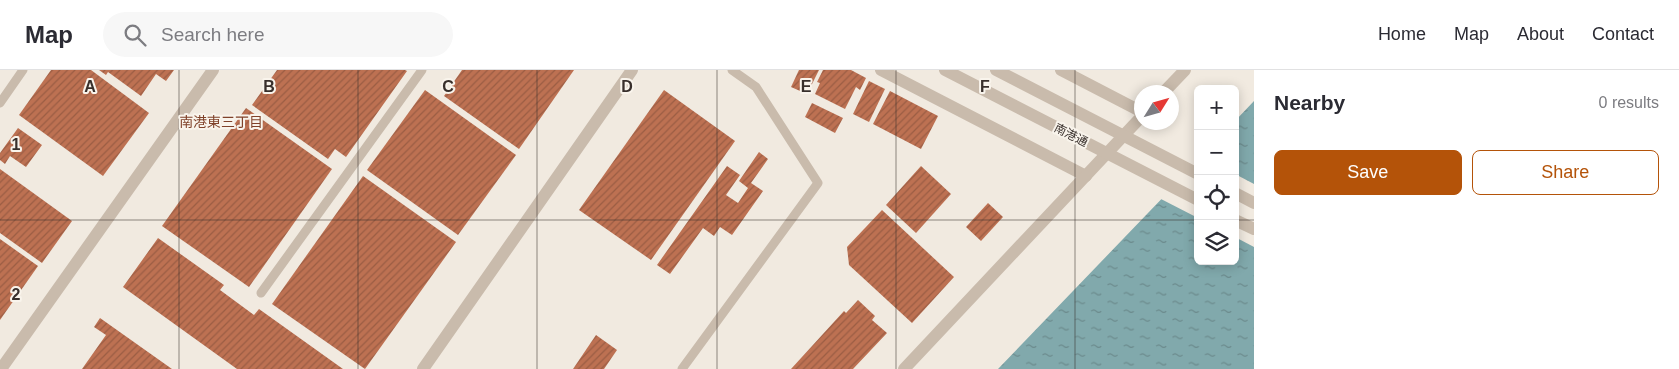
<!DOCTYPE html>
<html lang="en">
<head>
<meta charset="utf-8">
<style>
  body { margin:0; font-family:Helvetica,"Noto Sans JP",sans-serif; background:#f7f7f7; color:#2b2b33 }
  .controls { position:absolute; right:15px; top:15px; display:grid; overflow:hidden; border-radius:8px; box-shadow:0 2px 12px #0003 }
  .controls button { width:45px; height:45px; display:grid; place-items:center; padding:0; border:0; border-bottom:1px solid #e1e1e2; background:#fff; color:#2b2b33; font:25px sans-serif }
  .compass { position:absolute; left:1134px; top:15px; width:45px; height:45px; border-radius:50%; background:#fff; box-shadow:0 2px 12px #0003; rotate:53deg }
  .list { margin:0; padding:0; list-style:none }
  h2 { display:flex; justify-content:space-between; align-items:center; height:65px; margin:0; padding:0 20px; font-size:21px }
  h2 small { font-size:16px; font-weight:400; color:#7c7c81 }
  .actions { display:flex; gap:10px; padding:15px 20px }
  .actions a { flex:1; padding:11px 0; border:1px solid #b45309; border-radius:8px; text-align:center; font-size:18px; color:#b45309 }
  .actions .main { background:#b45309; color:#fff }
  .icon { flex:none; width:28px; height:28px; fill:none; stroke:currentColor; stroke-width:2; stroke-linecap:round; stroke-linejoin:round }
  .map { position:relative; flex:none; width:1254px; height:299px; overflow:hidden }
  header { display:flex; align-items:center; gap:30px; box-sizing:border-box; height:70px; padding:0 25px; background:#fff; border-bottom:1px solid #e1e1e2 }
  header strong { font-size:24px }
  nav { display:flex; gap:28px; margin-inline-start:auto; font-size:18px }
  .search { width:350px; height:45px; background:#f7f7f7; display:flex; align-items:center; gap:12px; box-sizing:border-box; padding:0 18px; border-radius:28px; color:#7c7c81; font-size:19px }
  main { display:flex }
  aside { flex:1; background:#fff }
  .map>svg:first-child { display:block }
  .water { fill:url(#water-ripples) }
  .pier { fill:#f1eae0 }
  .building { fill:url(#building-hatch) }
  .lines { fill:none; stroke-linecap:round; stroke-linejoin:round }
  .service { stroke:#c9bbac; stroke-width:9 }
  .tertiary { stroke:#c9bbac; stroke-width:12 }
  .tertiary-bridge { stroke:#c9bbac; stroke-width:12 }
  .grid { fill:none; stroke:#382f2b; stroke-width:1; stroke-opacity:0.55 }
  .labels { text-anchor:middle; stroke-width:4; stroke-linejoin:round; paint-order:stroke }
  .street-label { font-size:12px; fill:#382f2b; stroke:#f9f4ec }
  .neighbourhood-label { font-size:14px; fill:#80422a; stroke:#f9f4ec }
  .grid-label { font-size:16px; text-anchor:middle; font-weight:bold; fill:#382f2b; stroke:#f9f4ec; stroke-width:4; stroke-linejoin:round; paint-order:stroke }
</style>
</head>
<body>
<header>
<strong>Map</strong>
<div class="search"><svg class="icon" aria-label="search" viewBox="0 0 24 24"><circle cx="10" cy="10" r="6"/><path d="M15 15l6 6"/></svg>Search here</div>
<nav><a>Home</a><a>Map</a><a>About</a><a>Contact</a></nav>
</header>
<main>
<div class="map">
<svg width="1254" height="299" viewBox="0 0 1254 299">
  <defs>
    <pattern id="water-ripples" width="26" height="14" patternUnits="userSpaceOnUse" patternTransform="scale(1.25)"><rect width="26" height="14" fill="#81a9ac"/><path d="M2 4q2-2 4 0t4 0M15 11q2-2 4 0t4 0" fill="none" stroke="#6b8a8c"/></pattern>
    <pattern id="building-hatch" width="6" height="6" patternUnits="userSpaceOnUse" patternTransform="scale(1.25)"><rect width="6" height="6" fill="#bd7152"/><path d="M-1 1l2-2M0 6l6-6M5 7l2-2" fill="none" stroke="#9b5d44"/></pattern>
  </defs>
  <rect width="100%" height="100%" fill="#f1eae0"/>
  <path class="water" d="M1254 31V299H998L1198 91V191H1235V51Z"/>
  <g class="pier">
    <path d="M1198 88V148L1159 128Z"/>
    <path d="M1235 104 1254 114V177L1235 167Z"/>
  </g>
  <g class="building">
    <path d="M51 0H91L149 43 103 106 19 45Z"/>
    <path d="M99 0H174L166 11 156 4 141 26 108 2 106 5Z"/>
    <path d="M277 0H405L407 1 346 87 335 79 328 89 252 35Z"/>
    <path d="M462 0H574L519 79 444 26Z"/>
    <path d="M799 0H819L807 24 791 17Z"/>
    <path d="M823 0H851L866 8 860 20 856 17 845 39 815 24 820 13 817 12Z"/>
    <path d="M869 11 885 19 869 52 853 44Z"/>
    <path d="M425 20 516 85 458 165 367 100Z"/>
    <path d="M664 20 735 71 651 190 579 140Z"/>
    <path d="M890 21 938 46 921 79 873 54Z"/>
    <path d="M812 33 843 48 835 63 805 47Z"/>
    <path d="M246 38 332 99 249 217 162 156Z"/>
    <path d="M18 58 42 75 26 97 10 86 5 94 0 90V83Z"/>
    <path d="M759 82 768 89 751 113 763 121 732 165 720 157 714 166 703 158 670 204 657 195 727 96 740 105 726 125 738 133 748 118 739 111Z"/>
    <path d="M921 96 951 124 916 163 886 135Z"/>
    <path d="M0 99 72 151 42 193 0 163Z"/>
    <path d="M363 106 456 172 365 299 272 234Z"/>
    <path d="M988 133 1003 147 981 171 966 157Z"/>
    <path d="M882 140 954 207 912 253 849 195 847 177Z"/>
    <path d="M158 168 224 215 220 220 254 245 259 239 343 299H237L123 217Z"/>
    <path d="M0 169 38 196 0 250Z"/>
    <path d="M858 230 875 246 872 250 887 263 853 299H791L844 241 846 243Z"/>
    <path d="M100 248 172 299H82L106 265 94 257Z"/>
    <path d="M596 265 617 280 604 299H573Z"/>
  </g>
  <g class="lines">
    <g class="service">
      <path d="M0 33 23 0"/>
      <path d="M261 223 422 0"/>
      <path d="M682 299 818 113 756 17 732 0"/>
    </g>
    <g class="tertiary">
      <path d="M881 0 1086 106"/>
      <path d="M1061 0 1142 42"/>
      <path d="M1164 22 1185 0"/>
      <path d="M1235 123 1254 133"/>
      <path d="M1235 150 1254 159"/>
      <path d="M1 299 213 0"/>
      <path d="M423 299 632 0"/>
      <path d="M904 299 1142 46"/>
    </g>
    <g class="tertiary-bridge">
      <path d="M945 0 1198 130"/>
      <path d="M996 0 1198 104"/>
    </g>
  </g>
  <path class="grid" d="M179 0V299M358 0V299M537 0V299M717 0V299M896 0V299M1075 0V299M0 150H1198M1235 150H1254"/>
  <g class="labels">
    <g class="street-label">
      <text transform="translate(1071 65) rotate(27)" y="4">南港通</text>
    </g>
    <g class="neighbourhood-label">
      <text x="221" y="57">南港東三丁目</text>
    </g>
  </g>
  <g class="grid-label">
    <text x="90" y="22">A</text>
    <text x="269" y="22">B</text>
    <text x="448" y="22">C</text>
    <text x="627" y="22">D</text>
    <text x="806" y="22">E</text>
    <text x="985" y="22">F</text>
    <text x="16" y="80">1</text>
    <text x="16" y="230">2</text>
  </g>
</svg>
<div class="controls">
<button>+</button>
<button>−</button>
<button><svg class="icon" aria-label="locate" viewBox="0 0 24 24"><circle cx="12" cy="12" r="6"/><path d="M12 2v4M12 18v4M2 12h4M18 12h4"/></svg></button>
<button><svg class="icon" aria-label="layers" viewBox="0 0 24 24"><path d="M12 4l9 5-9 5-9-5zM3 14l9 5 9-5"/></svg></button>
</div>
<svg class="compass" viewBox="-18 -18 36 36"><path d="M0-13l5 13h-10z" fill="#e53935"/><path d="M0 13l5-13h-10z" fill="#7c7c81"/></svg>
</div>
<aside>
<h2>Nearby<small>0 results</small></h2>
<ul class="list">
</ul>
<div class="actions"><a class="main">Save</a><a>Share</a></div>
</aside>
</main>
</body>
</html>
